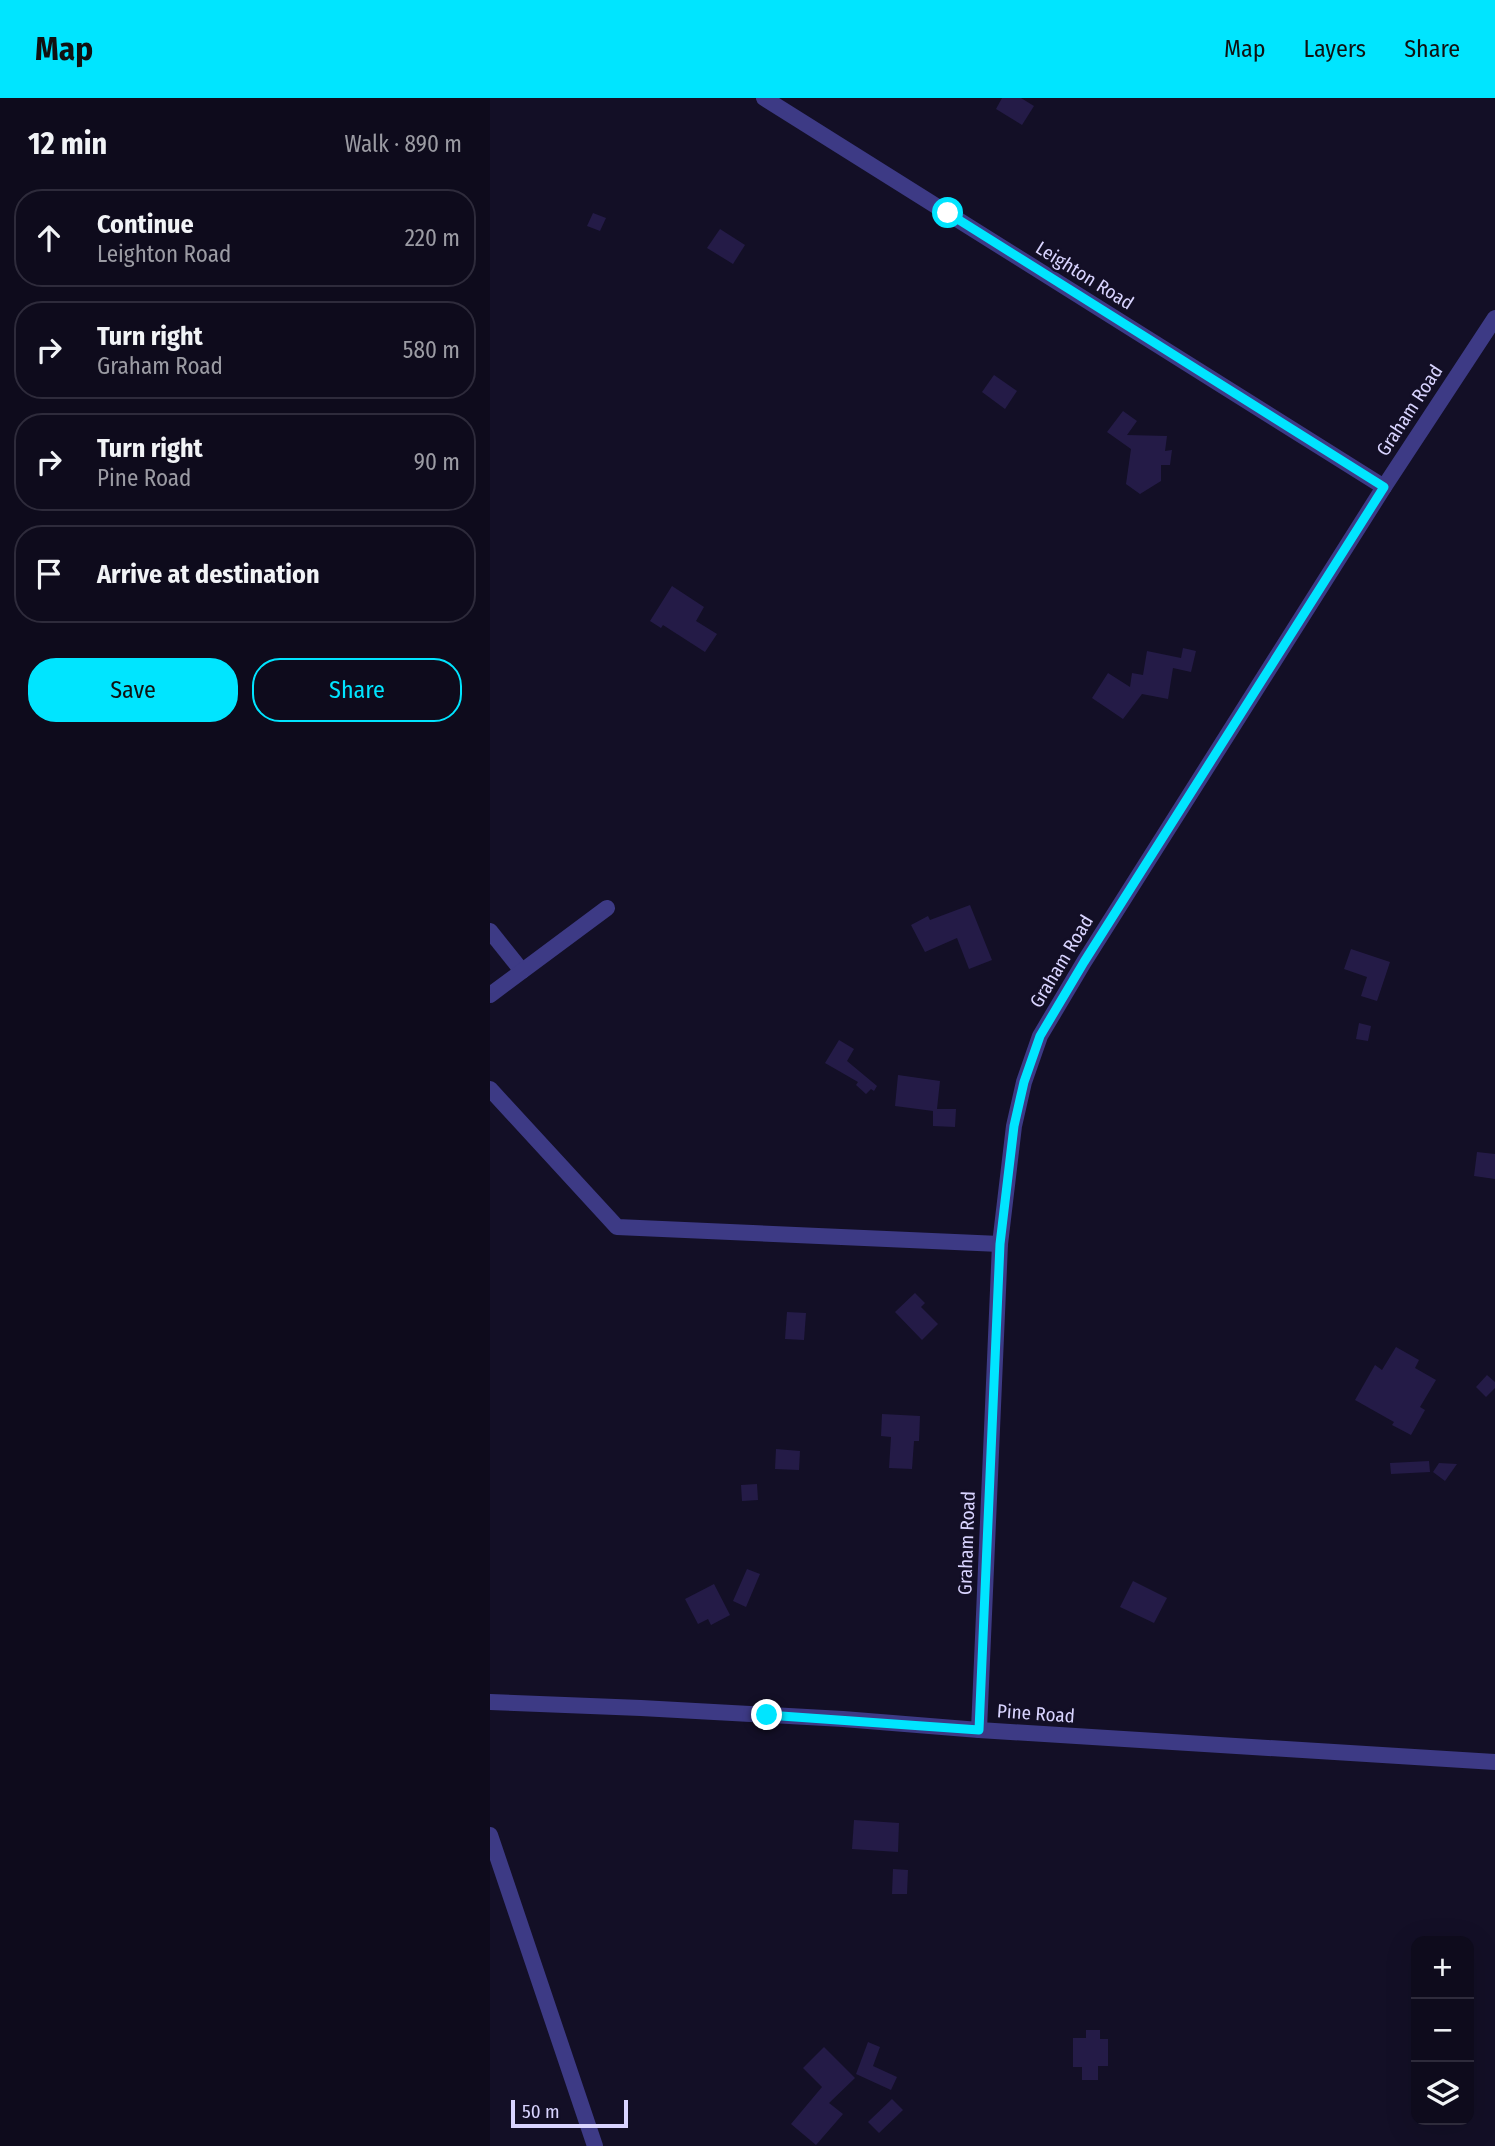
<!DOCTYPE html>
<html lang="en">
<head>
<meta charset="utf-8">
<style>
  body { margin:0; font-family:"Fira Sans Condensed",sans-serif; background:#1c1929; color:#f1f3f6 }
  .controls { position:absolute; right:21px; bottom:21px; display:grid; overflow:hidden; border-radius:14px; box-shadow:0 7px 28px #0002 }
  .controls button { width:63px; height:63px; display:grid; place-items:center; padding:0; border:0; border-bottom:2px solid #2e2b3b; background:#0e0b1c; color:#f1f3f6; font:35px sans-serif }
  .scale { position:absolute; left:21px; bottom:18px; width:117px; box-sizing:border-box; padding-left:7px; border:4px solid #d9d4ff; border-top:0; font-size:19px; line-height:24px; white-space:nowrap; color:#d9d4ff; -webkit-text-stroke:5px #130f26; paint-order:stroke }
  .stop { position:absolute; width:21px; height:21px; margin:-16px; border:5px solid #00e5ff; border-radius:50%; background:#fff }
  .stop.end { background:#00e5ff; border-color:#fff; box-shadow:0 2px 7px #0008 }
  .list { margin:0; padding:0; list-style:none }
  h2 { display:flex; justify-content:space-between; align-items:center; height:91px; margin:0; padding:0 28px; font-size:30px }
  h2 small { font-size:23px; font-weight:400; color:#9b9ba3 }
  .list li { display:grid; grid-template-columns:46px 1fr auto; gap:21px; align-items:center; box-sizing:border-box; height:98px; margin:0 14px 14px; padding:0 14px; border:2px solid #2e2b3b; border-radius:28px }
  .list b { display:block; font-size:26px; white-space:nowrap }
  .list p { margin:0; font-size:23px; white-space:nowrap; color:#9b9ba3 }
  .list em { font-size:23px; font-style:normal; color:#9b9ba3 }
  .actions { display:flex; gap:14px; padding:21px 28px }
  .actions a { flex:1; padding:16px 0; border:2px solid #00e5ff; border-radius:28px; text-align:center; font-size:24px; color:#00e5ff }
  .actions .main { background:#00e5ff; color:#111 }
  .icon { flex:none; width:38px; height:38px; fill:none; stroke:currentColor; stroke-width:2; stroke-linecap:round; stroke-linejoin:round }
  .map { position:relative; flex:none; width:1005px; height:2048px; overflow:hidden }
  header { display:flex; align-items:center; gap:42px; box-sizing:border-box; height:98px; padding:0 35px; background:#00e5ff; color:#111 }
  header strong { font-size:33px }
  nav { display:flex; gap:38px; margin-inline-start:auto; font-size:24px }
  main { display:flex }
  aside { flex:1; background:#0e0b1c }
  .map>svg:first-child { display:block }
  .building { fill:#241b47 }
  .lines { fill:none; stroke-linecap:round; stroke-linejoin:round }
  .minor { stroke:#3d3a85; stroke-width:16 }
  .route { stroke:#00e5ff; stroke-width:9 }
  .labels { text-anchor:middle; stroke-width:5; stroke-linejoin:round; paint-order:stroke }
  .street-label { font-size:19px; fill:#d9d4ff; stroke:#130f26 }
</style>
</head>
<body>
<header>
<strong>Map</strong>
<nav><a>Map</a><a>Layers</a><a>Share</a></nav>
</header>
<main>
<aside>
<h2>12 min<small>Walk · 890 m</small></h2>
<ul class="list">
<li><svg class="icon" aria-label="ahead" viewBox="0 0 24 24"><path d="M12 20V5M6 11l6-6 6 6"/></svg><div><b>Continue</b><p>Leighton Road</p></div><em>220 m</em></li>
<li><svg class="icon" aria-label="right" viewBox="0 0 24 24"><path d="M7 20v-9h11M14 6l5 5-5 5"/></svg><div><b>Turn right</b><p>Graham Road</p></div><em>580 m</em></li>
<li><svg class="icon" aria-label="right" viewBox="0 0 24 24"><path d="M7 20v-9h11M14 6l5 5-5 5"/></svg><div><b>Turn right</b><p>Pine Road</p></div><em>90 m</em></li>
<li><svg class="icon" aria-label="arrive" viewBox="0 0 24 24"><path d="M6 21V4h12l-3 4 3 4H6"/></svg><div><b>Arrive at destination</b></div></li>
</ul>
<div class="actions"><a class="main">Save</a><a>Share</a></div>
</aside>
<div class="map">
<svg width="1005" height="2048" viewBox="0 0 1005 2048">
  <rect width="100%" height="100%" fill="#130f26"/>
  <g class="building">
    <path d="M512 0H531L544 8 532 27 506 11Z"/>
    <path d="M103 115 116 120 110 133 97 128Z"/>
    <path d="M230 131 255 147 243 166 217 150Z"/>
    <path d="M504 277 527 293 515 311 492 294Z"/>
    <path d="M633 313 647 323 637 337 677 338 675 353 682 352 680 367H671V383L650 396 636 386 641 351 617 334Z"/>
    <path d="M182 488 214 509 206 523 227 536 215 554 173 527 171 530 160 523Z"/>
    <path d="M693 550 706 553 701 574 683 570 678 601 652 596 633 621 602 600 618 575 640 589 642 575 653 577 657 553 691 560Z"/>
    <path d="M480 807 502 862 479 871 467 840 435 854 421 827 438 818 440 822Z"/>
    <path d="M861 851 900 864 887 903 871 898 877 879 854 871Z"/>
    <path d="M869 925 881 928 878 943 866 941Z"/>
    <path d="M349 942 364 951 357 963 387 988 384 993 381 991 376 996 366 987 368 984 335 965Z"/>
    <path d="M408 977 450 983 447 1011H466L465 1029 443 1028V1013L405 1008Z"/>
    <path d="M987 1054 1005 1056V1081L984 1078Z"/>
    <path d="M425 1195 435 1205 431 1209 448 1226 432 1242 405 1214Z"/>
    <path d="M297 1214 316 1215 314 1242 295 1241Z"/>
    <path d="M906 1249 929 1262 925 1270 946 1282 930 1309 935 1312 921 1337 902 1327 904 1324 865 1302 885 1267 892 1272Z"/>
    <path d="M997 1277 1005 1284V1290L996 1299 986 1289Z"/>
    <path d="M392 1316 430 1318 429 1343H424L422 1371 399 1370 401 1339 391 1338Z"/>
    <path d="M286 1351 310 1353 309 1372 285 1371Z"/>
    <path d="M939 1363 940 1374 901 1376 900 1365Z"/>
    <path d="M949 1365 967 1366 955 1383 943 1374Z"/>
    <path d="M267 1386 268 1402 252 1403 251 1387Z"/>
    <path d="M257 1471 270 1476 256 1509 243 1503Z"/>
    <path d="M643 1483 677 1500 664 1525 630 1509Z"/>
    <path d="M224 1486 240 1517 221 1527 218 1521 208 1526 195 1501Z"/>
    <path d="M364 1722 409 1725 408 1754 362 1751Z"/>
    <path d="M403 1771 418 1772 417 1796H402Z"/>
    <path d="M596 1932H610V1941H618V1968H608V1982H592V1969H583V1940H596Z"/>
    <path d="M378 1944 390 1949 383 1968 407 1979 401 1992 366 1976Z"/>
    <path d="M334 1949 365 1980 339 2005 353 2016 326 2047 301 2026 332 1989 313 1970Z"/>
    <path d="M402 2001 413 2012 389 2035 378 2024Z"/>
  </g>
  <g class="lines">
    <g class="minor">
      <path d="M274 0 894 389"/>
      <path d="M0 833 32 873"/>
      <path d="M0 897 117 810"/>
      <path d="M0 991 127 1129 510 1146"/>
      <path d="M0 1604 151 1610 353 1621 489 1632 1005 1664"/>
      <path d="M489 1632 510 1146 524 1028 534 984 550 938 594 864 894 389 1005 220"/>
      <path d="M0 1737 105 2048"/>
    </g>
  </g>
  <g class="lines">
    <path class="route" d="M277 1617 489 1632 510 1146 524 1028 534 984 550 938 594 864 894 389 458 115"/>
  </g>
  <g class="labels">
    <g class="street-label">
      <text transform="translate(595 177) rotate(32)" y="7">Leighton Road</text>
      <text transform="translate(919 312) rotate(-57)" y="7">Graham Road</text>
      <text transform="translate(571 863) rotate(-59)" y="7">Graham Road</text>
      <text transform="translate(476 1445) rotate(-88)" y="7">Graham Road</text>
      <text transform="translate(546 1615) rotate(4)" y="7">Pine Road</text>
    </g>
  </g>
</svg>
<div class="controls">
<button>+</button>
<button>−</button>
<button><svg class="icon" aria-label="layers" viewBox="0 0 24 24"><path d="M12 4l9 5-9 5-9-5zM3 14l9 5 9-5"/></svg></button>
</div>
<div class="scale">50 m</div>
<div class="stop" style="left:458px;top:115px"></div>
<div class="stop end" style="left:277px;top:1617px"></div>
</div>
</main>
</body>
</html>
